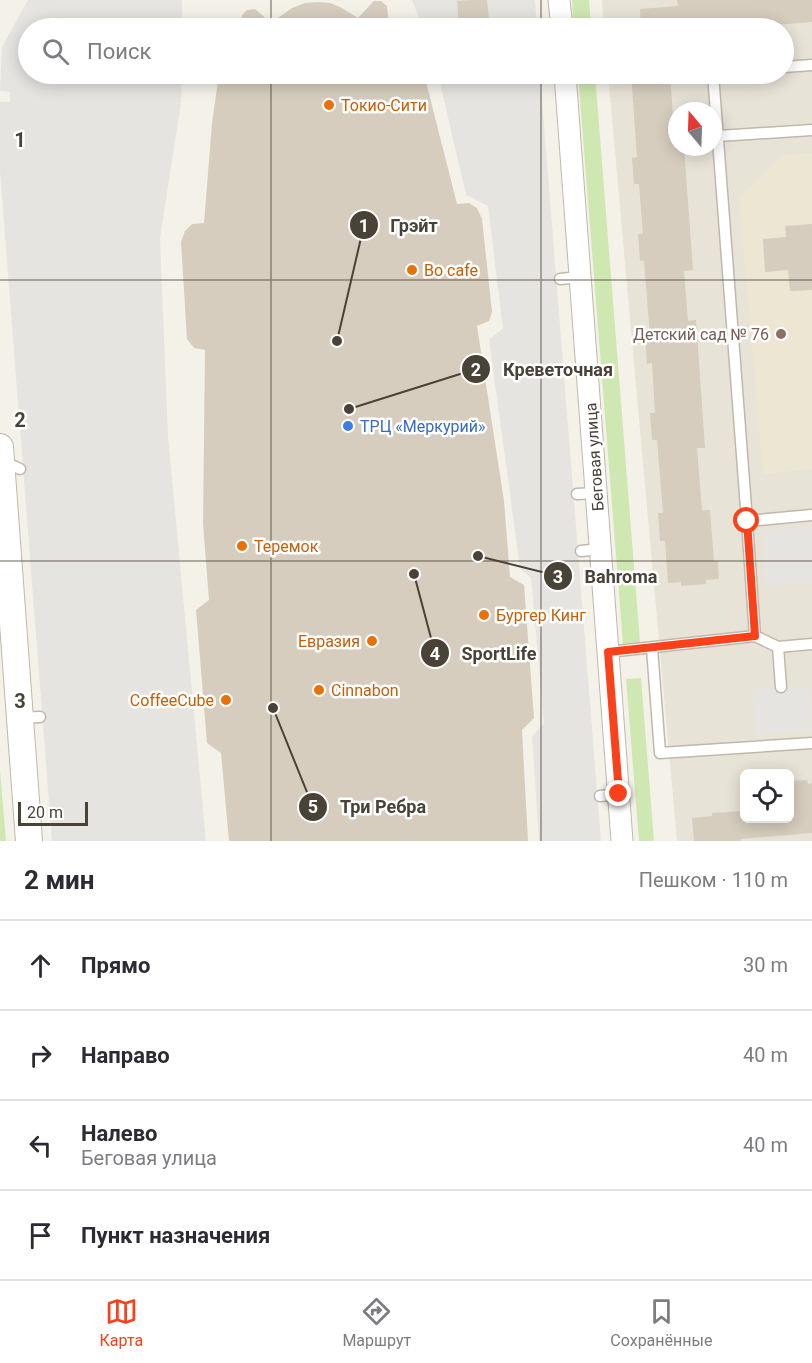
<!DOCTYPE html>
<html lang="ru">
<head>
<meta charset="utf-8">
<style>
  body { margin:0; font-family:Roboto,sans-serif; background:#f7f7f7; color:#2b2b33 }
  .controls { position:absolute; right:18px; bottom:18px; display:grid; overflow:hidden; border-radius:9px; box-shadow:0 3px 15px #0003 }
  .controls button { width:54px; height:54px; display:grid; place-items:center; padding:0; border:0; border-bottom:2px solid #e1e1e2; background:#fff; color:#2b2b33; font:30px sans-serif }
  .compass { position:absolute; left:668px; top:102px; width:54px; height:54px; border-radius:50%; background:#fff; box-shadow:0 3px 15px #0003; rotate:341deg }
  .scale { position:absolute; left:18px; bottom:15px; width:70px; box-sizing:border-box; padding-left:6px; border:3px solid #484237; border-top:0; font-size:16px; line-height:21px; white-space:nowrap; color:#484237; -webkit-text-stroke:4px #fff; paint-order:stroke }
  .stop { position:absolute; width:18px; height:18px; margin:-14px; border:4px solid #f9421c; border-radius:50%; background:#fff }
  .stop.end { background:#f9421c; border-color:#fff; box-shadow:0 2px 6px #0008 }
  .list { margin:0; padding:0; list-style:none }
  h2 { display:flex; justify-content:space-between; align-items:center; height:78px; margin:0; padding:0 24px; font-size:26px }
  h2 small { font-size:20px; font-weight:400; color:#7c7c81 }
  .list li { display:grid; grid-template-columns:39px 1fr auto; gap:18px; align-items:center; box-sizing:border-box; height:90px; padding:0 24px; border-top:2px solid #e1e1e2 }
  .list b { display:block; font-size:22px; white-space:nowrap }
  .list p { margin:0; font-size:20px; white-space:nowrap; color:#7c7c81 }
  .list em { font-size:20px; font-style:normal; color:#7c7c81 }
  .icon { flex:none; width:33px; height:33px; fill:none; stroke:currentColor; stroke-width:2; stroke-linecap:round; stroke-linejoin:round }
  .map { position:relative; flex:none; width:812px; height:841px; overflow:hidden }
  .search { position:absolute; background:#fff; box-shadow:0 3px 15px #0003; left:18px; right:18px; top:18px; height:66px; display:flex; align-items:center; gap:15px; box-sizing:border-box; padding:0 21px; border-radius:33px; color:#7c7c81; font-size:22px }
  .sheet { height:438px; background:#fff }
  nav { display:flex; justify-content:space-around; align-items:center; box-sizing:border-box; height:84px; border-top:2px solid #e1e1e2; background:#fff; font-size:16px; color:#7c7c81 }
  nav a { display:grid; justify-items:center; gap:3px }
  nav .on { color:#f9421c }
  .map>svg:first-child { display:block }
  .residential { fill:#e8e3d7; fill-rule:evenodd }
  .education { fill:#ede6d3 }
  .green { fill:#cfe8b2 }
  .parking { fill:#e6e4e1 }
  .building { fill:#d6cdbe }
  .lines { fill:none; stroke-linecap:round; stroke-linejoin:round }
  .service-casing { stroke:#c0b9ab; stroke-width:13 }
  .minor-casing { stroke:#c0b9ab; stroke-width:23 }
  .tertiary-casing { stroke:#c0b9ab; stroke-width:28 }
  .service { stroke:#fff; stroke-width:10 }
  .minor { stroke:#fff; stroke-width:21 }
  .tertiary { stroke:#fff; stroke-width:26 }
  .route { stroke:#f9421c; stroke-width:8 }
  .grid { fill:none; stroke:#484237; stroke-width:1.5; stroke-opacity:0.55 }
  .food-dot { fill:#e8710a; stroke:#fff; stroke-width:2 }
  .education-dot { fill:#8d6e63; stroke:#fff; stroke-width:2 }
  .shop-dot { fill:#3f7fe0; stroke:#fff; stroke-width:2 }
  .labels { text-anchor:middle; stroke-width:5; stroke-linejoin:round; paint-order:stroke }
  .food-label { font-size:16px; fill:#c56008; stroke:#fff; text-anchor:start }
  .education-label { font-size:16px; fill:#785e54; stroke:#fff; text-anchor:end }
  .shop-label { font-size:16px; fill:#366cbe; stroke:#fff; text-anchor:start }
  .street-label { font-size:16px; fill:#484237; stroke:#fff }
  .grid-label { font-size:20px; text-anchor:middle; font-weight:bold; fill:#484237; stroke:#fff; stroke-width:5; stroke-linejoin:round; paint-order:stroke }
  .leader { fill:none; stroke:#484237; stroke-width:2 }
  .callout-dot { fill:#484237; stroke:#fff; stroke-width:2 }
  .mark-label { font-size:18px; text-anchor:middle; font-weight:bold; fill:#fff }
  .callout-label { font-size:18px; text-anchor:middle; font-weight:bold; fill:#484237; stroke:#fff; stroke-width:5; stroke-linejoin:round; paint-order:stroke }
</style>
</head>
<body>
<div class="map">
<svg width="812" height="841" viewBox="0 0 812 841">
  <rect width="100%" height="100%" fill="#f4f1e9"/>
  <path class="residential" d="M602 0H812V841H677L608 74H784V28H604ZM677 111H713V147H677ZM744 774H790V818H744Z"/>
  <path class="education" d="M812 153V469L763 474 739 198 784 155Z"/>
  <g class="green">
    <path d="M572 0H589L591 28H574Z"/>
    <path d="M578 74H595L640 642 623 644Z"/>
    <path d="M641 678 654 841H639L626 679Z"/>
    <path d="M0 770 6 841H0Z"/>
  </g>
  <g class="parking">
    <path d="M28 0H182V28H28V74H182L181 103 160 238 168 436 206 841H52L0 171V102H10V92L0 91 2 47Z"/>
    <path d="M412 0H535L537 28H423Z"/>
    <path d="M438 74H540L601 841H539L532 737 544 723 531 578 520 568 489 339 503 329 488 206 466 195Z"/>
    <path d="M812 527V583L766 586 763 530Z"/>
    <path d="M810 686 812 731 756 735 753 689Z"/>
  </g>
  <g class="building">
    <path d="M473 0H487L490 28H459L457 1Z"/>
    <path d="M677 0H812V22L737 28H641L640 9 678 6Z"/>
    <path d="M374 1H381L387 6 389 28H243L242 15 247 10 255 9 271 23 292 8 305 3 318 2 330 3 340 7 358 18Z"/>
    <path d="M219 74H424L457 204 469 203 477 208 482 219 492 312 489 321 477 326 504 501 510 577 524 585 534 718 522 730 528 841H229L221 753 207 743 196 610 209 600 203 524 205 350 194 348 187 339 181 242 185 231 192 224 204 223 212 123Z"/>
    <path d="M631 74H670L675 143H677V147H684L693 270 684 271 688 321 696 320 705 448H697L702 510H710L714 561H718L719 579 706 580V584L681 586V582L668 583 665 541H660L658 513H663L657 440H652L650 413H655L652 363 647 364 645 336H650L644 261H640L638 234H643L639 184H634L632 158 637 157Z"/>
    <path d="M812 224V290L790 291 788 270 765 272 763 239 786 237 785 226Z"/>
    <path d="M807 780 808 784 812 783V833L741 839V841H694L692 818 712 816V813L744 811V819H789V781Z"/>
  </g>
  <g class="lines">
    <g class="service-casing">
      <g id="service">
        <path d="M784 67 812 65"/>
        <path d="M713 74 747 521"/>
        <path d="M718 136 812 130"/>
        <path d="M560 279 580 277"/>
        <path d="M1 460 20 469"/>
        <path d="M577 494 596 493"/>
        <path d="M581 551 600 549"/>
        <path d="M755 636 778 647 812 644"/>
        <path d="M778 647 781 687"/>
        <path d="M652 648 660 753 812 743"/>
        <path d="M608 652 755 636 747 521 812 515"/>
        <path d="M20 718 40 717"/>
        <path d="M600 796 619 794"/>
      </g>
    </g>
    <g class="minor-casing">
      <g id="minor">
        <path d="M559 0 562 28"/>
        <path d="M565 74 622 841"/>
      </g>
    </g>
    <g class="tertiary-casing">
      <path id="tertiary" d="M0 447 29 841"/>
    </g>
    <use href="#service" class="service"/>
    <use href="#minor" class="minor"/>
    <use href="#tertiary" class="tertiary"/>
  </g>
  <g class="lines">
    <path class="route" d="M619 794 608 652 755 636 747 521"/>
  </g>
  <path class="grid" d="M271 0V28M541 0V28M271 74V841M541 74V841M0 280H812M0 561H812"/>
  <g class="food-dot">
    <circle cx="329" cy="105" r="6"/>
    <circle cx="412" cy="270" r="6"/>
    <circle cx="242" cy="546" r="6"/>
    <circle cx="484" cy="615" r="6"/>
    <circle cx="372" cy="641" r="6"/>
    <circle cx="319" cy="690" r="6"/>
    <circle cx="226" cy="700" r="6"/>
  </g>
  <circle class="education-dot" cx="781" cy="334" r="6"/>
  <circle class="shop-dot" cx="348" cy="426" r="6"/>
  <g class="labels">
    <g class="food-label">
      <text x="341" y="111">Токио-Сити</text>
      <text x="424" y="276">Bo cafe</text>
      <text x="254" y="552">Теремок</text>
      <text x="496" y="621">Бургер Кинг</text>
      <text x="360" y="647" text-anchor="end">Евразия</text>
      <text x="331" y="696">Cinnabon</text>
      <text x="214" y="706" text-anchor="end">CoffeeCube</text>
    </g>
    <g class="education-label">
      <text x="769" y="340">Детский сад № 76</text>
    </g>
    <g class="shop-label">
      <text x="360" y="432">ТРЦ «Меркурий»</text>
    </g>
    <g class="street-label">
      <text transform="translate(594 457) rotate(-94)" y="6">Беговая улица</text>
    </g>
  </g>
  <g class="grid-label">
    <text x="20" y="147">1</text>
    <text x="20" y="427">2</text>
    <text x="20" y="708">3</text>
  </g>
  <path class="leader" d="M337 341L364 225M349 409L476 369M478 556L558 576M414 574L435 653M273 708L313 807"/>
  <g class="callout-dot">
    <circle cx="337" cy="341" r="6"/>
    <circle cx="349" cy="409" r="6"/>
    <circle cx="478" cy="556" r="6"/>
    <circle cx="414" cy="574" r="6"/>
    <circle cx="273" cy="708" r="6"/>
    <circle cx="364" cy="225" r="15"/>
    <circle cx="476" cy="369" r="15"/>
    <circle cx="558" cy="576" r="15"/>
    <circle cx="435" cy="653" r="15"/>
    <circle cx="313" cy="807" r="15"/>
  </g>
  <g class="mark-label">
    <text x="364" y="232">1</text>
    <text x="476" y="376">2</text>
    <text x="558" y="583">3</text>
    <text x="435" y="660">4</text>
    <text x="313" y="813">5</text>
  </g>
  <g class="callout-label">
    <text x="414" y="232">Грэйт</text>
    <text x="558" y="376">Креветочная</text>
    <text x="621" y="583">Bahroma</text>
    <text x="499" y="660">SportLife</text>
    <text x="383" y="813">Три Ребра</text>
  </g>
</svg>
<div class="controls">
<button><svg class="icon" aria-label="locate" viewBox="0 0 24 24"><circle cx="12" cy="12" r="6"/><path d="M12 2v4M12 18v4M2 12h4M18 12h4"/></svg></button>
</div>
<svg class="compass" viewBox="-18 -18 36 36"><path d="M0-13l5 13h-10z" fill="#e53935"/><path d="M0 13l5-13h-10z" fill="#7c7c81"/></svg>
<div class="scale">20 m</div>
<div class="stop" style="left:747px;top:521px"></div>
<div class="stop end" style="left:619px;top:794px"></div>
<div class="search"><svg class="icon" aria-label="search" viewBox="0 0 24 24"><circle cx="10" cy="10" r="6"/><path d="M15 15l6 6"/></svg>Поиск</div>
</div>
<section class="sheet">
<h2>2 мин<small>Пешком · 110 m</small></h2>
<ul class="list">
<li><svg class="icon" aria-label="ahead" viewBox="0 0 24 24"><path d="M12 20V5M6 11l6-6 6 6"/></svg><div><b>Прямо</b></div><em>30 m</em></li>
<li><svg class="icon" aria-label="right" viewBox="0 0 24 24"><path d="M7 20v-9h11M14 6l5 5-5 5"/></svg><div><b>Направо</b></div><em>40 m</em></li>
<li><svg class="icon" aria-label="left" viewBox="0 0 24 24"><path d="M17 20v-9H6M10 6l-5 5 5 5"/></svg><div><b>Налево</b><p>Беговая улица</p></div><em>40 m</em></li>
<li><svg class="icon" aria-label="arrive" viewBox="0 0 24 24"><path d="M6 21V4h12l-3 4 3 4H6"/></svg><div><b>Пункт назначения</b></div></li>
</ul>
</section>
<nav>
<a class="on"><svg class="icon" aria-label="map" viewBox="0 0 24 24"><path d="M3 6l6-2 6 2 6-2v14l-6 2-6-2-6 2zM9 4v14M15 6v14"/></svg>Карта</a>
<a><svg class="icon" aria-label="directions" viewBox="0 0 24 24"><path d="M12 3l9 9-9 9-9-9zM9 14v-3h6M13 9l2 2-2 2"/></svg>Маршрут</a>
<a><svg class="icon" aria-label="saved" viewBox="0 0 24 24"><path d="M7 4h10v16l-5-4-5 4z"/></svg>Сохранённые</a>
</nav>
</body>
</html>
